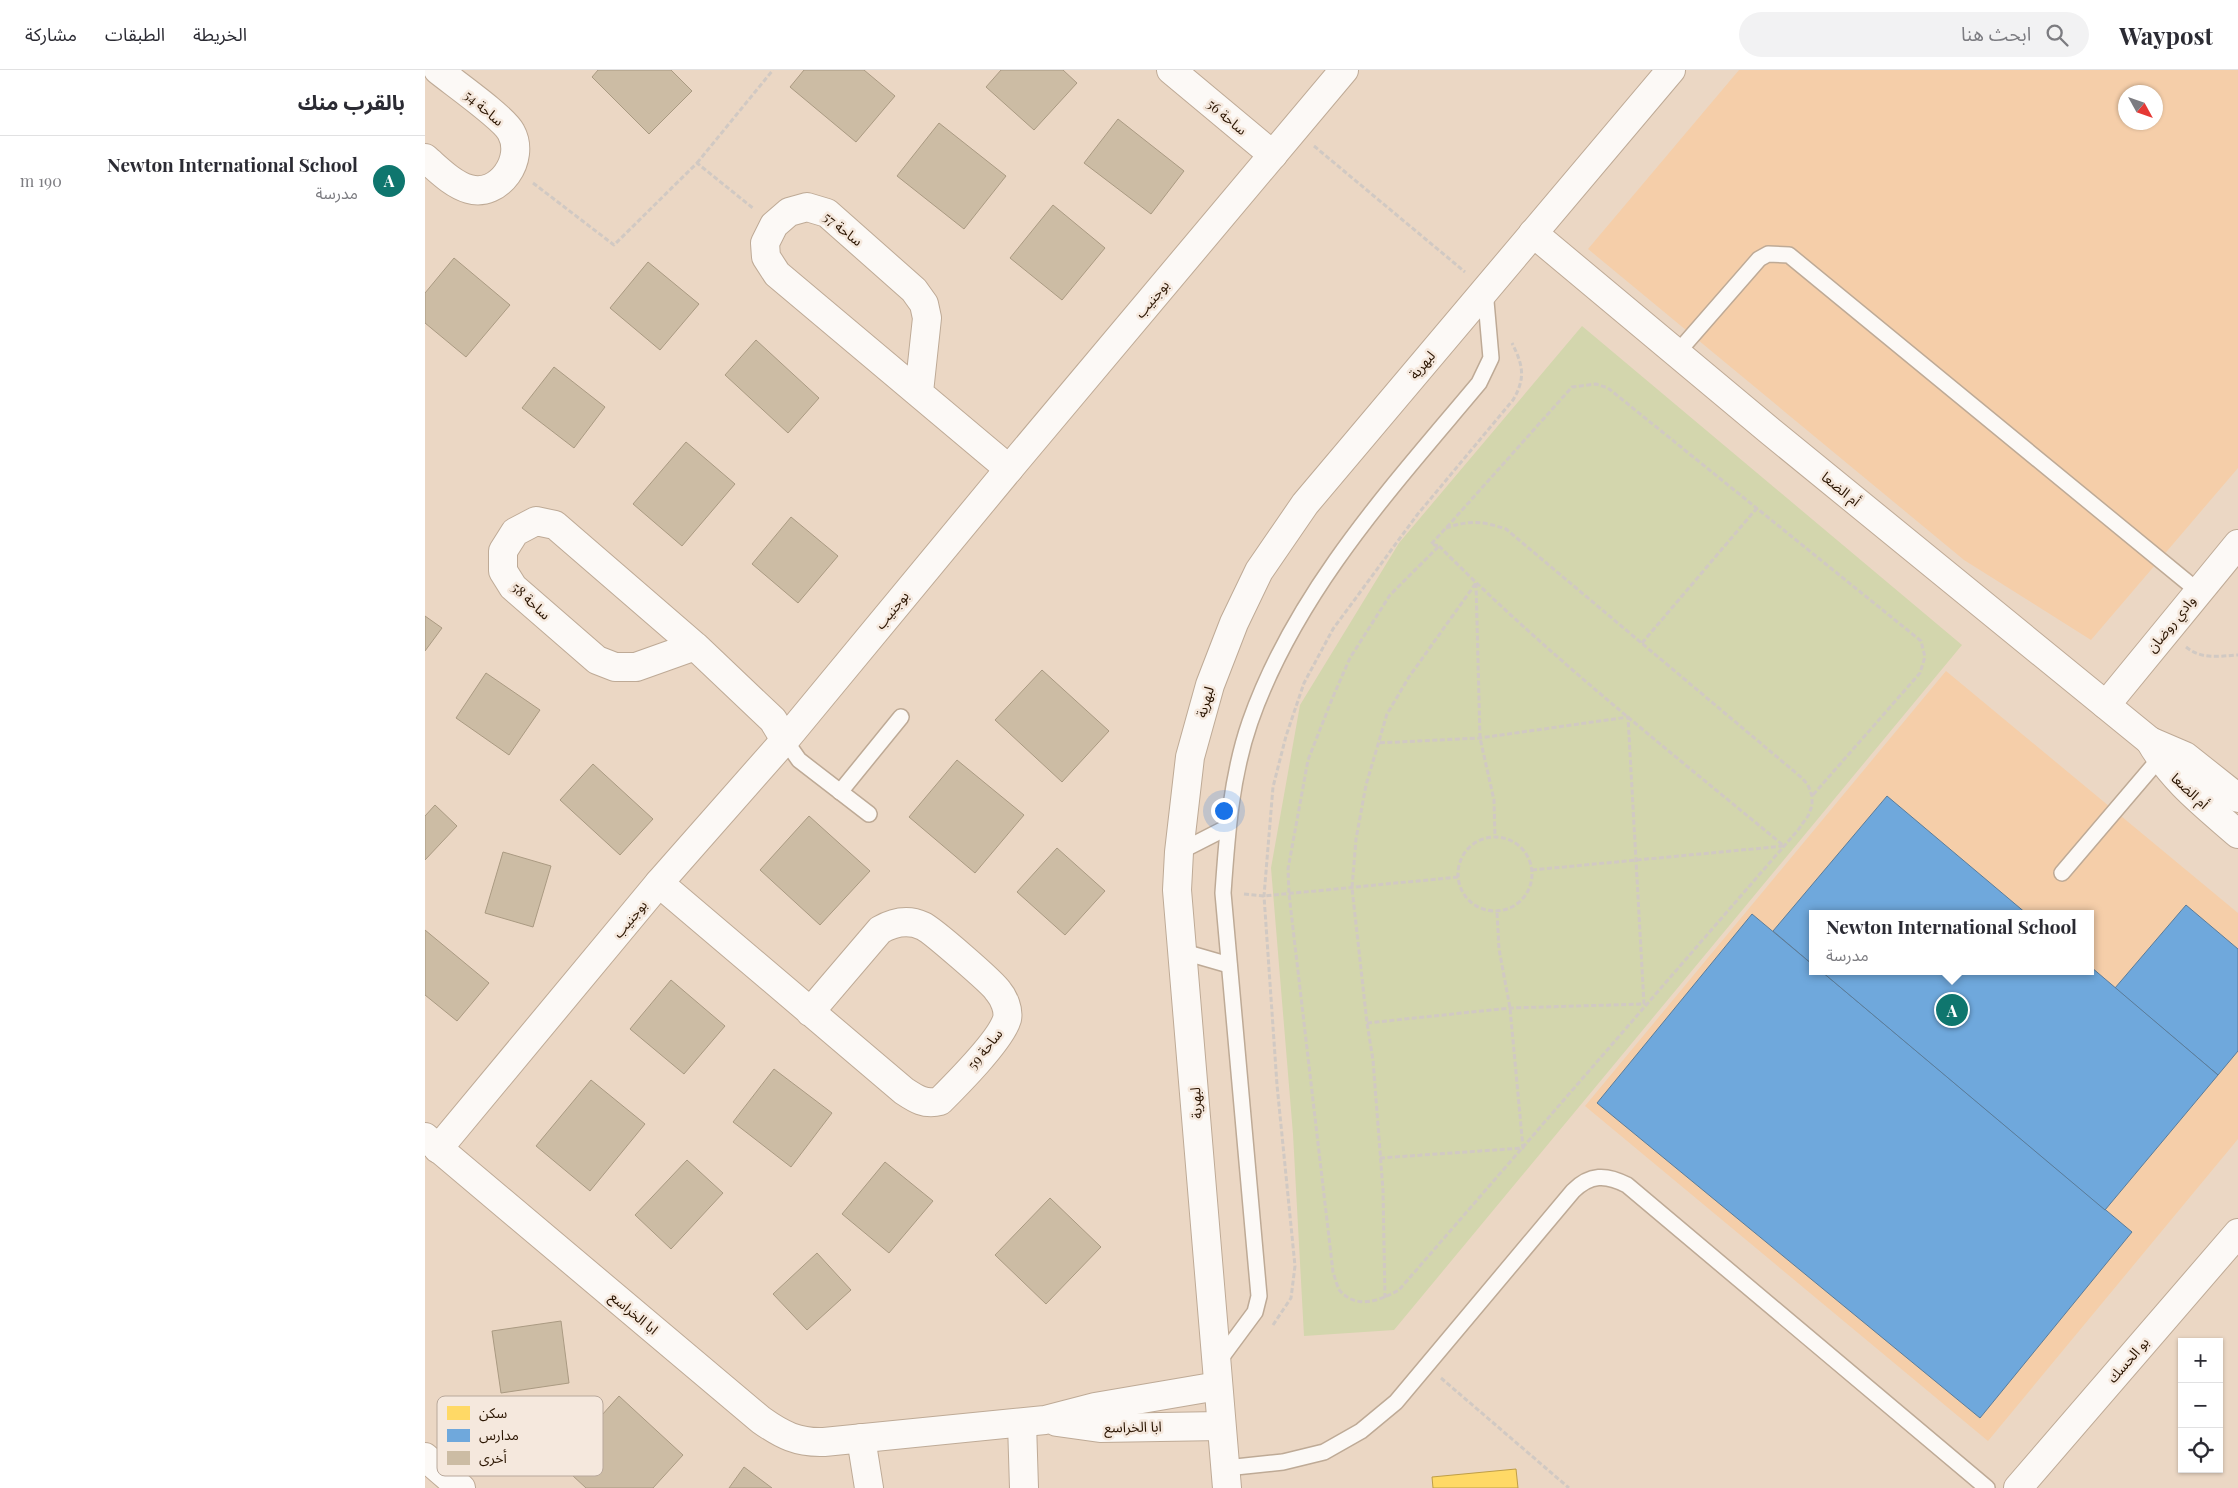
<!DOCTYPE html>
<html lang="ar">
<head>
<meta charset="utf-8">
<style>
  body { margin:0; font-family:"Playfair Display","Noto Sans Arabic",serif; background:#f2f2f3; color:#2b2b33; direction:rtl }
  .controls { position:absolute; right:15px; bottom:15px; display:grid; overflow:hidden; border-radius:0px; box-shadow:0 1px 4px #0004 }
  .controls button { width:45px; height:45px; display:grid; place-items:center; padding:0; border:0; border-bottom:1px solid #e1e1e2; background:#fff; color:#2b2b33; font:25px sans-serif }
  .compass { position:absolute; left:1693px; top:15px; width:45px; height:45px; border-radius:50%; background:#fff; box-shadow:0 1px 4px #0004; rotate:130deg }
  .you { position:absolute; left:798px; top:740px; width:18px; height:18px; margin:-12px; border:4px solid #fff; border-radius:50%; background:#1a73e8; box-shadow:0 0 0 8px #1a73e833 }
  .badge { display:grid; place-items:center; width:32px; height:32px; border-radius:50%; background:#0f766e; color:#fff; font-size:16px; font-weight:700 }
  .pin { position:absolute; translate:-50% -50%; border:2px solid #fff; box-shadow:0 1px 5px #0006 }
  .popup { position:absolute; left:1384px; top:840px; width:285px; height:65px; box-sizing:border-box; display:grid; place-content:center; border-radius:0px; background:#fff; filter:drop-shadow(0 1px 4px #0005); font-size:16px; white-space:nowrap; color:#7c7c81 }
  .popup b { font-size:19px; color:#2b2b33 }
  .popup::after { content:''; position:absolute; left:50%; top:100%; margin-left:-10px; border:10px solid transparent; border-top-color:#fff }
  .list { margin:0; padding:0; list-style:none }
  h2 { display:flex; justify-content:space-between; align-items:center; height:65px; margin:0; padding:0 20px; font-size:21px }
  h2 small { font-size:16px; font-weight:400; color:#7c7c81 }
  .list li { display:grid; grid-template-columns:32px 1fr auto; gap:15px; align-items:center; box-sizing:border-box; height:90px; padding:0 20px; border-top:1px solid #e1e1e2 }
  .list b { display:block; font-size:19px; white-space:nowrap }
  .list p { margin:0; font-size:16px; white-space:nowrap; color:#7c7c81 }
  .list em { font-size:16px; font-style:normal; color:#7c7c81 }
  .icon { flex:none; width:28px; height:28px; fill:none; stroke:currentColor; stroke-width:2; stroke-linecap:round; stroke-linejoin:round }
  .map { position:relative; flex:none; width:1813px; height:1418px; overflow:hidden; direction:ltr }
  header { display:flex; align-items:center; gap:30px; box-sizing:border-box; height:70px; padding:0 25px; background:#fff; border-bottom:1px solid #e1e1e2 }
  header strong { font-size:24px }
  nav { display:flex; gap:28px; margin-inline-start:auto; font-size:18px }
  .search { width:350px; height:45px; background:#f2f2f3; display:flex; align-items:center; gap:12px; box-sizing:border-box; padding:0 18px; border-radius:28px; color:#7c7c81; font-size:19px }
  main { display:flex }
  aside { flex:1; background:#fff }
  .map>svg:first-child { display:block }
  .built { fill:#f5cea9; fill-rule:evenodd }
  .green { fill:#d3d6ad }
  .homes { fill:#ffd966; stroke:#bf9e47 }
  .schools { fill:#6fa8dc; stroke:#5a7c9a }
  .building { fill:#ccbca4; stroke:#aa9a82 }
  .lines { fill:none; stroke-linecap:round; stroke-linejoin:round }
  .lane-casing { stroke:#beaa96; stroke-width:18 }
  .street-casing { stroke:#beaa96; stroke-width:30 }
  .path { stroke:#d1c9c3; stroke-width:3; stroke-dasharray:5 2.5; stroke-linecap:butt }
  .lane { stroke:#fcf9f6; stroke-width:15 }
  .street { stroke:#fcf9f6; stroke-width:28 }
  .labels { text-anchor:middle; stroke-width:5; stroke-linejoin:round; paint-order:stroke }
  .street-label { font-size:14px; fill:#2a1400; stroke:#f5e8dd }
  .key { fill:#f5e8dd; stroke:#b8a89b; stroke-width:1 }
  .key-label { font-size:14px; fill:#2a1400 }
</style>
</head>
<body>
<header>
<strong>Waypost</strong>
<div class="search"><svg class="icon" aria-label="search" viewBox="0 0 24 24"><circle cx="10" cy="10" r="6"/><path d="M15 15l6 6"/></svg>ابحث هنا</div>
<nav><a>الخريطة</a><a>الطبقات</a><a>مشاركة</a></nav>
</header>
<main>
<div class="map">
<svg width="1813" height="1418" viewBox="0 0 1813 1418">
  <rect width="100%" height="100%" fill="#ebd7c4"/>
  <g class="built">
    <path d="M1314 0H1813V398L1666 570 1539 490 1163 179ZM1700 22H1730V52H1700Z"/>
    <path d="M1521 601 1813 843V1069L1563 1371 1160 1036ZM1388 844H1666V901H1388Z"/>
  </g>
  <path class="green" d="M1157 256 1537 575 969 1260 879 1266 868 1064 846 798 875 635 974 473Z"/>
  <path class="homes" d="M1091 1399 1093 1418H1008L1007 1407Z"/>
  <g class="schools">
    <path d="M1462 726 1602 844H1388V895L1348 861Z"/>
    <path d="M1761 835 1813 879V981L1793 1005 1690 918Z"/>
    <path d="M1327 844 1388 895V901H1396L1707 1162 1555 1348 1172 1033Z"/>
    <path d="M1666 897 1793 1005 1680 1140 1396 901H1666Z"/>
  </g>
  <g class="building">
    <path d="M173 0H246L267 21 224 64 167 7Z"/>
    <path d="M379 0H439L470 26 431 72 365 17Z"/>
    <path d="M576 0H638L652 13 609 60 561 17Z"/>
    <path d="M693 49 759 101 726 144 659 93Z"/>
    <path d="M514 53 581 106 539 159 472 106Z"/>
    <path d="M628 135 680 178 637 230 585 188Z"/>
    <path d="M29 188 85 235 41 287 0 253V223Z"/>
    <path d="M223 192 274 234 235 280 185 238Z"/>
    <path d="M331 270 394 328 363 363 300 305Z"/>
    <path d="M129 297 180 337 149 378 97 338Z"/>
    <path d="M261 372 310 414 257 476 208 434Z"/>
    <path d="M366 447 413 486 373 533 327 494Z"/>
    <path d="M0 546 17 558 0 581Z"/>
    <path d="M617 600 684 661 637 712 570 650Z"/>
    <path d="M61 603 115 640 84 685 31 648Z"/>
    <path d="M532 690 599 745 550 803 484 747Z"/>
    <path d="M168 694 228 749 195 785 135 730Z"/>
    <path d="M10 735 32 756 0 790V746Z"/>
    <path d="M384 746 445 801 395 855 335 800Z"/>
    <path d="M632 778 680 821 640 865 592 822Z"/>
    <path d="M78 782 126 796 108 857 60 843Z"/>
    <path d="M0 860 64 913 32 951 0 925Z"/>
    <path d="M246 910 300 956 259 1004 205 959Z"/>
    <path d="M349 999 407 1043 366 1097 308 1052Z"/>
    <path d="M166 1010 220 1054 165 1121 111 1076Z"/>
    <path d="M262 1090 298 1123 246 1179 210 1145Z"/>
    <path d="M460 1092 508 1131 464 1183 417 1144Z"/>
    <path d="M625 1128 676 1177 621 1234 570 1185Z"/>
    <path d="M392 1183 426 1220 382 1260 348 1224Z"/>
    <path d="M136 1251 144 1313 76 1323 67 1261Z"/>
    <path d="M194 1326 258 1385 228 1418H161L134 1393Z"/>
    <path d="M319 1397 347 1418H304Z"/>
  </g>
  <g class="lines">
    <g class="lane-casing">
      <g id="lane">
        <path d="M1252 283 1334 189 1343 184 1364 185 1773 521"/>
        <path d="M360 670 374 690 444 744"/>
        <path d="M415 722 476 647"/>
        <path d="M754 782 803 757"/>
        <path d="M1637 803 1735 688"/>
        <path d="M759 882 804 895"/>
        <path d="M793 1292 830 1242 834 1226 798 823C802 765 806 707 825 652 871 521 967 417 1054 313L1066 288 1060 220"/>
        <path d="M801 1398 858 1392 899 1382 936 1361 971 1332 1148 1121C1165 1104 1181 1104 1202 1115L1562 1418"/>
      </g>
    </g>
    <g class="street-casing">
      <g id="street">
        <path d="M746 0 848 85"/>
        <path d="M0 88C13 99 27 114 44 119 74 128 101 89 86 62 79 48 29 13 13 0"/>
        <path d="M1108 163 1345 361 1725 671 1760 686 1813 728"/>
        <path d="M494 322 502 248 499 234 489 220 402 143 382 137 364 142 349 155 340 173 341 187 352 204 584 399"/>
        <path d="M270 576 211 597H190L172 590 88 517 78 501V481L90 462 111 451 130 455 270 576 348 650 360 670"/>
        <path d="M1681 635 1813 474"/>
        <path d="M1725 671C1747 710 1780 735 1813 764"/>
        <path d="M234 813 479 1021C491 1029 500 1035 515 1031 531 1015 576 970 582 949 584 940 579 928 573 921 568 913 507 860 498 856 483 849 469 852 455 860L385 942"/>
        <path d="M0 1067 336 1350C357 1365 373 1373 399 1372L620 1350 670 1337 793 1316"/>
        <path d="M13 1079 234 813 360 670 584 399 919 0"/>
        <path d="M632 1352 675 1358 796 1356"/>
        <path d="M597 1353 599 1418"/>
        <path d="M436 1368 444 1418"/>
        <path d="M0 1387 36 1418"/>
        <path d="M802 1418 752 820 754 782 765 687 785 615 809 553 834 501 880 434 1246 0"/>
        <path d="M1593 1418 1813 1163"/>
      </g>
    </g>
    <g class="path">
      <path d="M889 76 1040 202"/>
      <path d="M272 93 348 0"/>
      <path d="M108 113 189 175 272 93 329 139"/>
      <path d="M1021 458C1045 450 1057 451 1081 459L1377 708 1383 715 1387 726V736L1383 746 1373 760 974 1220C955 1230 933 1240 915 1221 912 1217 910 1207 908 1202L864 824 863 799 883 690 907 629 925 588 965 525 1014 476 1006 474 1021 458 1147 317 1171 314 1183 318 1496 571 1500 587 1495 603 1387 726"/>
      <path d="M1014 476C1121 584 1242 679 1359 776"/>
      <path d="M1051 513 1055 668 1069 730 1070 766"/>
      <path d="M1217 573 1332 438"/>
      <path d="M1761 577C1777 590 1794 586 1813 585"/>
      <circle cx="1070" cy="804" r="37"/>
      <path d="M1107 800 1359 776"/>
      <path d="M819 824 839 826 1033 807"/>
      <path d="M942 953 1085 938 1219 934 1203 647 1055 668 952 673"/>
      <path d="M955 1088 1098 1078 1085 938 1074 879 1072 842"/>
      <path d="M960 1228 958 1120 948 990 942 953 927 818 931 769 941 715 962 644 984 607 1051 513"/>
      <path d="M848 1255 866 1228 870 1196 852 1015 839 826 848 717 861 666 879 613 908 559 992 445 1088 330C1101 308 1098 295 1087 273"/>
      <path d="M1016 1308 1144 1418"/>
    </g>
    <use href="#lane" class="lane"/>
    <use href="#street" class="street"/>
  </g>
  <g class="labels">
    <g class="street-label">
      <text transform="translate(59 38) rotate(40)" y="5">ساحة 54</text>
      <text transform="translate(802 47) rotate(40)" y="5">ساحة 56</text>
      <text transform="translate(418 159) rotate(38)" y="5">ساحة 57</text>
      <text transform="translate(727 229) rotate(-50)" y="5">بوجنيب</text>
      <text transform="translate(997 295) rotate(-50)" y="5">لبهرية</text>
      <text transform="translate(1416 419) rotate(39)" y="5">أم الضعا</text>
      <text transform="translate(106 531) rotate(43)" y="5">ساحة 58</text>
      <text transform="translate(467 540) rotate(-51)" y="5">بوجنيب</text>
      <text transform="translate(1746 554) rotate(-51)" y="5">وادي روضان</text>
      <text transform="translate(780 632) rotate(-74)" y="5">لبهرية</text>
      <text transform="translate(1765 721) rotate(43)" y="5">أم الضعا</text>
      <text transform="translate(205 849) rotate(-50)" y="5">بوجنيب</text>
      <text transform="translate(560 979) rotate(-52)" y="5">ساحة 59</text>
      <text transform="translate(771 1033) rotate(-94)" y="5">لبهرية</text>
      <text transform="translate(209 1243) rotate(40)" y="5">ابا الخراسع</text>
      <text transform="translate(1703 1290) rotate(-49)" y="5">بو الحسك</text>
      <text transform="translate(708 1357) rotate(-1)" y="5">ابا الخراسع</text>
    </g>
  </g>
  <rect x="12" y="1326" width="166" height="80" rx="8" class="key"/>
  <rect x="22" y="1336" width="23" height="14" fill="#ffd966"/>
  <rect x="22" y="1359" width="23" height="13" fill="#6fa8dc"/>
  <rect x="22" y="1381" width="23" height="14" fill="#ccbca4"/>
  <g class="key-label">
    <text x="54" y="1348">سكن</text>
    <text x="54" y="1370">مدارس</text>
    <text x="54" y="1393">أخرى</text>
  </g>
</svg>
<div class="controls">
<button>+</button>
<button>−</button>
<button><svg class="icon" aria-label="locate" viewBox="0 0 24 24"><circle cx="12" cy="12" r="6"/><path d="M12 2v4M12 18v4M2 12h4M18 12h4"/></svg></button>
</div>
<svg class="compass" viewBox="-18 -18 36 36"><path d="M0-13l5 13h-10z" fill="#e53935"/><path d="M0 13l5-13h-10z" fill="#7c7c81"/></svg>
<div class="you"></div>
<div class="pin badge" style="left:1527px;top:940px">A</div>
<div class="popup"><b>Newton International School</b>مدرسة</div>
</div>
<aside>
<h2>بالقرب منك<small></small></h2>
<ul class="list">
<li><span class="badge">A</span><div><b>Newton International School</b><p>مدرسة</p></div><em>190 m</em></li>
</ul>
</aside>
</main>
</body>
</html>
